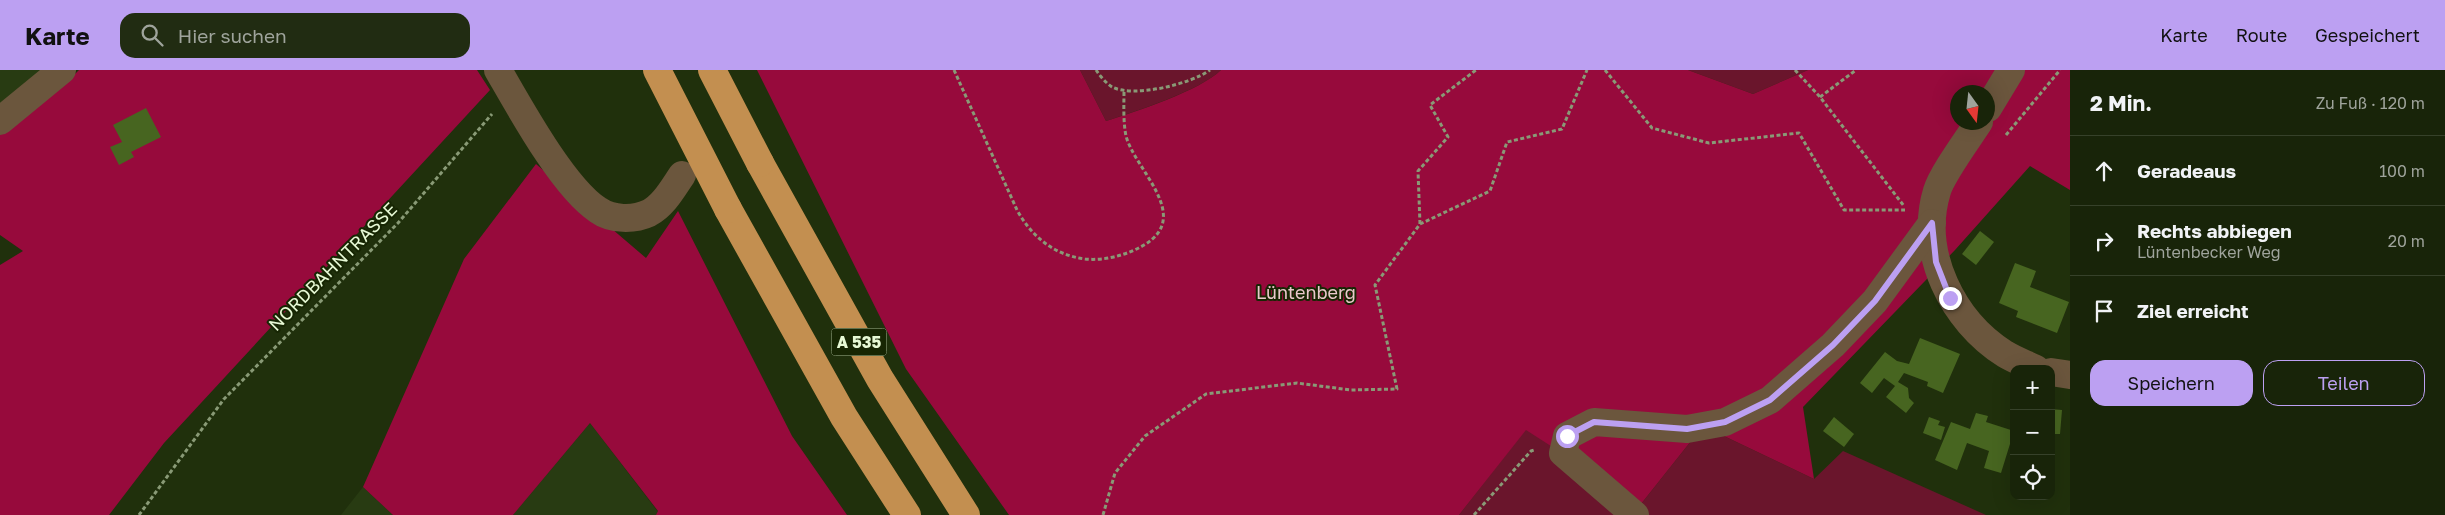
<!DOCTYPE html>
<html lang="de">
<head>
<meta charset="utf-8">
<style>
  body { margin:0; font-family:"Golos Text",sans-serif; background:#212c12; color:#f1f3f6 }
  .controls { position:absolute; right:15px; bottom:15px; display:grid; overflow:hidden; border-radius:10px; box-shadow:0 5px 20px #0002 }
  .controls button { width:45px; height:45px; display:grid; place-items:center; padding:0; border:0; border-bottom:1px solid #36412a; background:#182409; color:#f1f3f6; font:25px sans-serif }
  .compass { position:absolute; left:1950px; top:15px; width:45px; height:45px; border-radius:50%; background:#182409; box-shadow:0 5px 20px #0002; rotate:165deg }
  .stop { position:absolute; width:15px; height:15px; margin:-11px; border:4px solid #bca0f2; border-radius:50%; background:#fff }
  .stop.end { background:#bca0f2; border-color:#fff; box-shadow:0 1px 5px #0008 }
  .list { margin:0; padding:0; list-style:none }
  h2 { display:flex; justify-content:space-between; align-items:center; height:65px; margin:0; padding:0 20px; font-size:21px }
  h2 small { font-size:16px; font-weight:400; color:#9fa49c }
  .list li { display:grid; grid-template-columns:32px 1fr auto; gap:15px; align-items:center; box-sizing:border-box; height:70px; padding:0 20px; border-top:1px solid #36412a }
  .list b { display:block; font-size:19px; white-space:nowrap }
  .list p { margin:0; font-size:16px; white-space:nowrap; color:#9fa49c }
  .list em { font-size:16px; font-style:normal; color:#9fa49c }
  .actions { display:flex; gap:10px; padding:15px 20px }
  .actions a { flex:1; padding:11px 0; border:1px solid #bca0f2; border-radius:15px; text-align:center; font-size:18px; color:#bca0f2 }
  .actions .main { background:#bca0f2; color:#111 }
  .icon { flex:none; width:28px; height:28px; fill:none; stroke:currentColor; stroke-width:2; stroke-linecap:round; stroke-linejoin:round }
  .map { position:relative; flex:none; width:2070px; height:445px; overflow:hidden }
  header { display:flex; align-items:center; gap:30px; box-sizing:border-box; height:70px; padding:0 25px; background:#bca0f2; color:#111 }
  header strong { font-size:24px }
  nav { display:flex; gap:28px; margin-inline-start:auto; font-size:18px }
  .search { width:350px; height:45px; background:#212c12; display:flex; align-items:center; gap:12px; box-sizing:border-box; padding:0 18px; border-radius:15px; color:#9fa49c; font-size:19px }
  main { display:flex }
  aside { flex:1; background:#182409 }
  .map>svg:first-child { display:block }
  .built { fill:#283b12 }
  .green { fill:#6a152c }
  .forest { fill:#970a3c; fill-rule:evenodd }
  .building { fill:#476520 }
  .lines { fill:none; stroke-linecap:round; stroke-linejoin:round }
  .path { stroke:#899a76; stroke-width:3; stroke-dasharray:4 2.5; stroke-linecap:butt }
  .minor { stroke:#6b563d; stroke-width:28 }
  .highway { stroke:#c38f50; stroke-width:28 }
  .highway-bridge { stroke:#c38f50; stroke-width:28 }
  .route { stroke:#bca0f2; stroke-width:6 }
  .labels { text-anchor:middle; stroke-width:4; stroke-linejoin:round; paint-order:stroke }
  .shield { fill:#172603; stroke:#a9ba96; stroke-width:1 }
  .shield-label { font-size:16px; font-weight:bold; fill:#e7f9d5 }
  .street-label { font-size:18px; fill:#e7f9d5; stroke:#172603 }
  .park-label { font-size:18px; fill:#ebc8cc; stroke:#172603 }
</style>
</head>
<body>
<header>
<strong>Karte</strong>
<div class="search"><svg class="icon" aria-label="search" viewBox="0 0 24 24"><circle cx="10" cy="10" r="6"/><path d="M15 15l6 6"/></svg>Hier suchen</div>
<nav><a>Karte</a><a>Route</a><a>Gespeichert</a></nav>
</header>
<main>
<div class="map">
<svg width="2070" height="445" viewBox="0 0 2070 445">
  <rect width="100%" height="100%" fill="#20300c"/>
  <g class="built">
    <path d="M0 0H45L0 36Z"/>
    <path d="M590 353 658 442 656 445H513Z"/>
    <path d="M363 417 393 445H341Z"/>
  </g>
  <g class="green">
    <path d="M1080 0H1221C1201 20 1134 42 1106 51Z"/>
    <path d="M1688 0H1808L1753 24Z"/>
    <path d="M1703 356 1814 409 1843 381 1986 445H1459L1526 359 1641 434Z"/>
  </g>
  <g class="forest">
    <path d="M79 0H477L490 20 164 373 109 445H0V195L23 181 0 165V61L60 19Z"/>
    <path d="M757 0H1080L1106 51C1135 42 1201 20 1221 0H1688L1753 24 1808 0H2070V120L2030 96 1955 180 1803 337 1814 409 1703 356 1641 434 1526 360 1459 445H1009L906 299ZM1958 22H1988V52H1958Z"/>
    <path d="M536 94 646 188 678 141 792 366 847 445H656L658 441 590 353 513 445H393L363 417 464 189Z"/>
  </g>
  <g class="building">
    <path d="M146 38 161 67 131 82 134 87 119 95 110 77 122 72 113 55Z"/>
    <path d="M1980 161 1994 172 1976 195 1962 184Z"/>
    <path d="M2015 193 2036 201 2030 217 2069 232 2057 263 2016 247 2018 241 1999 233Z"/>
    <path d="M1920 268 1960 284 1943 323 1927 316 1928 312 1904 303 1898 312 1908 318 1909 328 1914 333 1906 343 1886 327 1895 316 1884 308 1872 323 1860 313 1885 282 1897 291 1909 294Z"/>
    <path d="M2051 339 2062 340 2060 364H2051Z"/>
    <path d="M1976 343 1988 346 1986 352 2014 361 2001 403 1984 398 1989 381 1967 373 1957 400 1935 390 1951 352 1970 359Z"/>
    <path d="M1834 347 1854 364 1844 377 1823 361Z"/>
    <path d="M1929 347 1940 351 1938 355 1945 357 1941 370 1923 363Z"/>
  </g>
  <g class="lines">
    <g class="path">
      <path d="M954 0 1017 140C1032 167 1054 185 1085 189 1105 191 1127 185 1144 175 1193 146 1135 100 1126 66 1123 51 1124 35 1124 20"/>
      <path d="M1096 0C1100 6 1106 13 1112 17 1134 28 1191 14 1210 0"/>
      <path d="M1605 0 1652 58 1709 73 1799 63 1844 140H1905"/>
      <path d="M1795 0 1820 27 1904 136"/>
      <path d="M1820 27 1856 0"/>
      <path d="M2006 65 2060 0"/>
      <path d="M1420 154 1418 101 1448 67 1430 35 1476 0"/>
      <path d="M139 445 224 329 398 153 492 44"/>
      <path d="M1103 445 1115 403 1145 366 1206 324 1297 313 1351 320 1397 319 1375 215 1420 154 1490 121 1507 72 1562 59 1587 0"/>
      <path d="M1474 445 1531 381 1534 380"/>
    </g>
    <g class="minor">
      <path d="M498 0C520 38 563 117 598 140 612 150 634 150 649 143 664 135 673 118 682 105"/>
      <path d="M1988 38 2011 0"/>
      <path d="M0 51 62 0"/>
      <path d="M1979 52C1968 69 1942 104 1937 121 1918 183 1953 251 2005 284 2015 290 2026 294 2036 299"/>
      <path d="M2051 302 2070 305"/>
      <path d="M1635 445 1563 383 1567 366 1594 352 1687 359 1725 352 1770 330 1833 275 1875 231 1932 153"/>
    </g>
    <g class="highway">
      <path d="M760 93 880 309 966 445"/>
      <path d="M728 139 844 347 907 445"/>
    </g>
    <g class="highway-bridge">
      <path d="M657 0 728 139"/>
      <path d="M712 0 760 93"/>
    </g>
  </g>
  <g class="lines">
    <path class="route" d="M1567 366 1594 352 1687 359 1725 352 1770 330 1833 275 1875 231 1932 153 1936 192 1950 228"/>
  </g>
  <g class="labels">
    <rect class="shield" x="831.5" y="258.5" width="55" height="27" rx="4"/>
    <g class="shield-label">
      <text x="859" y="278">A 535</text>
    </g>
    <g class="street-label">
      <text transform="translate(333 197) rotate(-45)" y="6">NORDBAHNTRASSE</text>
    </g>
    <g class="park-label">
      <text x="1306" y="229">Lüntenberg</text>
    </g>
  </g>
</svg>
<div class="controls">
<button>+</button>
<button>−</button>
<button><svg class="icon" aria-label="locate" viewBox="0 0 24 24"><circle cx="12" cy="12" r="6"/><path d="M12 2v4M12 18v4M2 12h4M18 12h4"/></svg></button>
</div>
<svg class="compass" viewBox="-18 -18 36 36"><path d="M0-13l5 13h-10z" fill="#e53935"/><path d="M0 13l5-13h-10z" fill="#9fa49c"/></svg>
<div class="stop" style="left:1567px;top:366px"></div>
<div class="stop end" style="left:1950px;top:228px"></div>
</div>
<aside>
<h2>2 Min.<small>Zu Fuß · 120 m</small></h2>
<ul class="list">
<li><svg class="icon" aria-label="ahead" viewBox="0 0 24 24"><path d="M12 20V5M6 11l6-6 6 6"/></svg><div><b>Geradeaus</b></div><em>100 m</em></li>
<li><svg class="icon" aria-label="right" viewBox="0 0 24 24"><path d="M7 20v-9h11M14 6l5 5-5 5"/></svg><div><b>Rechts abbiegen</b><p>Lüntenbecker Weg</p></div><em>20 m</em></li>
<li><svg class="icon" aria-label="arrive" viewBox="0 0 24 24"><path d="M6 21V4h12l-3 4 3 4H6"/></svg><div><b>Ziel erreicht</b></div></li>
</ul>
<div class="actions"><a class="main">Speichern</a><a>Teilen</a></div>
</aside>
</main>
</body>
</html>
